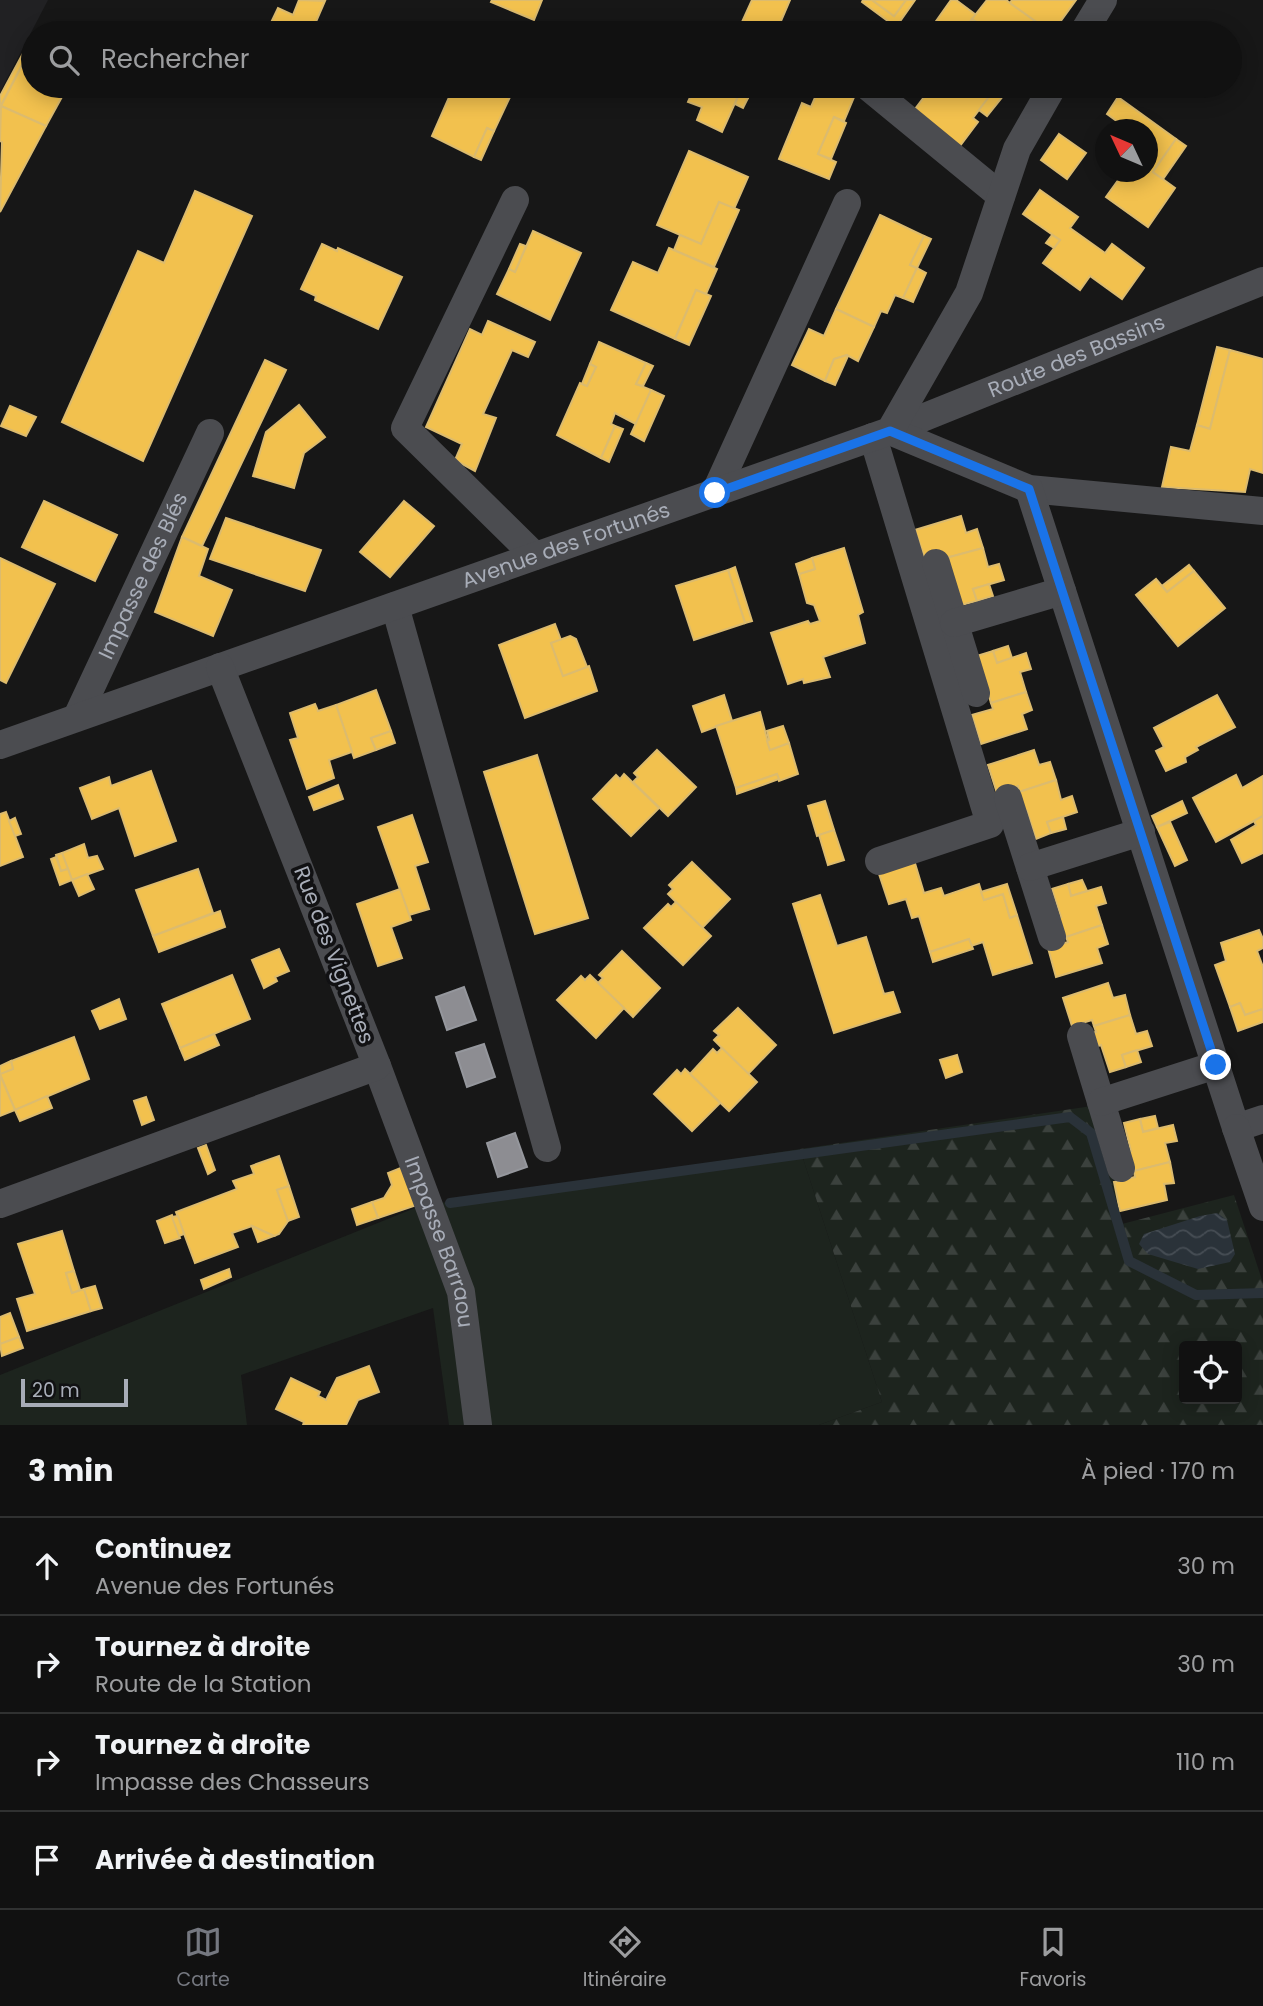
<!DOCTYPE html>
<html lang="fr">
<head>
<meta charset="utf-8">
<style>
  body { margin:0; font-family:Poppins,sans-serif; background:#1a1a1a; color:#f1f3f6 }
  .controls { position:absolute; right:21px; bottom:21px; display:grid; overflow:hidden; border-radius:7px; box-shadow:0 4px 18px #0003 }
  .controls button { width:63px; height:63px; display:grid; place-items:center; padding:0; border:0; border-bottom:2px solid #303131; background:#111; color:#f1f3f6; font:35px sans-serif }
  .compass { position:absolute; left:1095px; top:119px; width:63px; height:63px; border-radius:50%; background:#111; box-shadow:0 4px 18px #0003; rotate:314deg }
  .scale { position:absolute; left:21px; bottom:18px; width:107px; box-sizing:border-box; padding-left:7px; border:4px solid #a8adb8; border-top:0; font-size:19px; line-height:24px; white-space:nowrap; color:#a8adb8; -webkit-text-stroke:5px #111113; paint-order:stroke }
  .stop { position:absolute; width:21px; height:21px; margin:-16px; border:5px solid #1a73e8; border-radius:50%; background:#fff }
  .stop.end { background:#1a73e8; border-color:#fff; box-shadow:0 2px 7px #0008 }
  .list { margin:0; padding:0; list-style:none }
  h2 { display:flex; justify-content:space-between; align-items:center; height:91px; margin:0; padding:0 28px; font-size:30px }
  h2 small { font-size:23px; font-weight:400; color:#9c9d9f }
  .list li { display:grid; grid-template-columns:46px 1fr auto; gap:21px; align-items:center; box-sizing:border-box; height:98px; padding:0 28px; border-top:2px solid #303131 }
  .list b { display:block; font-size:26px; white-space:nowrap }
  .list p { margin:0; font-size:23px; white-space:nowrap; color:#9c9d9f }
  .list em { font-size:23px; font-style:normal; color:#9c9d9f }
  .icon { flex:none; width:38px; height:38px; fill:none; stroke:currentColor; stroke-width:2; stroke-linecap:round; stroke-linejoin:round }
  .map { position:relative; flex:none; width:1263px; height:1425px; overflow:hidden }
  .search { position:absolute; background:#111; box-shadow:0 4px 18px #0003; left:21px; right:21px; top:21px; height:77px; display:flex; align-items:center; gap:18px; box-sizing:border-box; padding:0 24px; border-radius:38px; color:#9c9d9f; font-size:26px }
  .sheet { height:483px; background:#111 }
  nav { display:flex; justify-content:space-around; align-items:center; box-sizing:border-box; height:98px; border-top:2px solid #303131; background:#111; font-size:19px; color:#9c9d9f }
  nav a { display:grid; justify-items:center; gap:4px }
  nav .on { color:#757880 }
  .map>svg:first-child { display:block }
  .built { fill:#212123 }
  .green { fill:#1d241e }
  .forest { fill:url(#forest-firs); fill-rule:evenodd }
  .water { fill:url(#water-waves) }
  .homes { fill:#f2c14e; stroke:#dcbb6e; stroke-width:2 }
  .industry { fill:#8d8d92; stroke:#95979d; stroke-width:2 }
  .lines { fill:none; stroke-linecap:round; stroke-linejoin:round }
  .stream { stroke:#2a3239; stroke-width:10 }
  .minor { stroke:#4b4c50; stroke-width:28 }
  .route { stroke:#1a73e8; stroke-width:9 }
  .labels { text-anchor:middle; stroke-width:7; stroke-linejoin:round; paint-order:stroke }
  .street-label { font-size:21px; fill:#a8adb8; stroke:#111113 }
</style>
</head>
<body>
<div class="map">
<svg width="1263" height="1425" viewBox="0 0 1263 1425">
  <defs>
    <pattern id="forest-firs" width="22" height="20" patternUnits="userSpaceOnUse" patternTransform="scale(1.75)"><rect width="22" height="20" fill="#1d241e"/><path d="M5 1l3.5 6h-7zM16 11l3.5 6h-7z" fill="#3b413d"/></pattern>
    <pattern id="water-waves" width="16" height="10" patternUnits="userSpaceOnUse" patternTransform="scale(1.75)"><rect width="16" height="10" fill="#2a3239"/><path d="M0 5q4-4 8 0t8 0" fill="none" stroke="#464d54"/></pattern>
  </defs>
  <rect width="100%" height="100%" fill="#171717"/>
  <path class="built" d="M0 0H48L0 92Z"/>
  <path class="green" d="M800 1149 882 1402 819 1425H449L433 1308 241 1375 247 1425H0V1375L420 1206Z"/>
  <path class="forest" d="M1099 1105 1122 1224 1234 1195 1263 1283V1425H819L882 1402 800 1149ZM1184 1346H1237V1399H1184Z"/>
  <path class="water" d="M1217 1213 1227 1220 1235 1254 1230 1262 1198 1269 1148 1254 1139 1244 1144 1234 1200 1216Z"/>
  <g class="homes">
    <path d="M299 0 325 1 315 24 334 33H266L278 8 293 15Z"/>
    <path d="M492 0H542L534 20 491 2Z"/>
    <path d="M752 0H790L778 28 775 27 773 33H737Z"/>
    <path d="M863 0H872L894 16 906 0H915L896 27 862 2Z"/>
    <path d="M872 0H906L894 16Z"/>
    <path d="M951 0H956L976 15 962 33H946L934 24Z"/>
    <path d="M987 0H1006L1042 26 1037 33H992L972 19Z"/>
    <path d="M1012 0H1076L1052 33 1010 3Z"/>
    <path d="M972 19 992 33H962Z"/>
    <path d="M29 42 33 44 0 107V96Z"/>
    <path d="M33 44V86H68L46 126 1 106Z"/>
    <path d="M454 86H484L510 97 494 131 487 128 474 157 432 136Z"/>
    <path d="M695 86H753L748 98 739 94 722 132 697 120 702 107 688 102Z"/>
    <path d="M820 86H847L857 90 844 121 834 117 818 154 836 162 829 179 779 159 802 103 811 107Z"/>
    <path d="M925 86H997L973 118 978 122 960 146 912 113 930 89Z"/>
    <path d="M995 89 1003 96 987 116 979 110Z"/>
    <path d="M739 94 748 98 743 108 735 104Z"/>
    <path d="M1118 97 1176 139 1153 172 1175 188 1148 227 1106 197 1124 172H1148V130H1129L1107 114Z"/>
    <path d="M1 106 46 126 0 212 2 142 0 141Z"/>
    <path d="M834 117 846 123 831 159 818 154Z"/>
    <path d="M487 128 494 131 481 160 474 157Z"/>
    <path d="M1059 134 1086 153 1067 179 1041 160Z"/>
    <path d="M1176 139 1186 146 1163 179 1153 172Z"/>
    <path d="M689 151 748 177 734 209 719 202 701 244 657 225Z"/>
    <path d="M1040 190 1078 217 1070 228 1105 253 1112 244 1144 268 1122 299 1090 276 1080 290 1043 263 1060 240 1023 214Z"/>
    <path d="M195 191 252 216 143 461 62 422 138 251 164 263Z"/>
    <path d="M719 202 739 210 714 267 674 250 680 235 701 244Z"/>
    <path d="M880 215 924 236 910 265 917 268 903 298 895 295 887 313 881 311 874 327 836 309Z"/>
    <path d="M533 231 581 253 550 320 497 294 509 269 515 272Z"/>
    <path d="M1052 235 1060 240 1054 248 1046 243Z"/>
    <path d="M924 236 931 239 917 268 910 265Z"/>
    <path d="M322 244 337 251 338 248 402 277 378 329 315 300 316 296 301 289Z"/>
    <path d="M520 244 526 246 515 272 509 269Z"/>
    <path d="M669 248 717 269 706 294 696 290 675 339 611 310 633 262 658 273Z"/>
    <path d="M917 268 926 273 913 302 903 298Z"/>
    <path d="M696 290 711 296 689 345 675 339Z"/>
    <path d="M836 309 874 327 858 361 847 355 834 359 825 381 792 365 809 329 824 336Z"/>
    <path d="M488 321 535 342 528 357 512 350 483 414 496 418 475 471 455 460 462 444 426 427 470 329 482 335Z"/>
    <path d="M599 342 646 363 636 384 651 390 636 424 615 413 611 424 615 426 601 458 557 435 580 383 587 386 596 367 590 364Z"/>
    <path d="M1217 347 1230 350 1210 429 1197 425Z"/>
    <path d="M1230 350 1263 359V473L1250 469 1245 492 1162 487 1171 447 1190 451 1197 425 1210 429Z"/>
    <path d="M847 355 848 356 835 385 825 381 834 359Z"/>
    <path d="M265 360 286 370 202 546 182 537Z"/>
    <path d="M646 363 653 366 643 386 636 384Z"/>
    <path d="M590 364 596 367 587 386 582 384Z"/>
    <path d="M651 390 664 396 644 441 631 434Z"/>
    <path d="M299 405 325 437 304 453 294 488 253 476 266 432Z"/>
    <path d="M10 406 36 417 26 436 1 426Z"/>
    <path d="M615 426 623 429 609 462 601 458Z"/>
    <path d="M44 501 117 535 95 581 22 547Z"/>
    <path d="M404 501 434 526 390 577 360 552Z"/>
    <path d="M961 516 966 533 977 529 983 548 946 558 925 559 915 530Z"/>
    <path d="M226 518 321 550 305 591 210 559Z"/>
    <path d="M182 537 208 549 199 576 232 590 213 636 155 612Z"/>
    <path d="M844 548 863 612 858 615 865 643 823 657 830 677 804 683 803 679 788 684 771 633 808 621 810 624 820 621 814 605 807 603 799 574 815 569 812 558Z"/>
    <path d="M983 548 988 567 999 564 1004 580 973 589 977 601 961 605 946 558Z"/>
    <path d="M0 558 55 584 6 683 0 680Z"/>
    <path d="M812 558 815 569 799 574 796 564Z"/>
    <path d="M1189 565 1194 571 1167 592 1162 586Z"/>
    <path d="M735 567 752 621 745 623 728 570Z"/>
    <path d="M728 570 745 623 694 640 676 586Z"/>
    <path d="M1194 571 1225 608 1178 646 1136 595 1156 579 1167 592Z"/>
    <path d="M989 584 993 596 977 601 973 589Z"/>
    <path d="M555 624 561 640 551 643 563 676 589 666 597 691 525 718 499 645Z"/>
    <path d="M570 636 576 639 587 667 563 676 551 643Z"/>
    <path d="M1008 646 1012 658 997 663 993 651Z"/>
    <path d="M993 651 997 663 1026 653 1031 669 1020 672 1026 692 991 703 977 656Z"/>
    <path d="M376 690 391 731 371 738 376 750 354 758 336 705Z"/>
    <path d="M1026 692 1032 710 1022 714 1027 729 981 744 972 715 993 709 991 703Z"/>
    <path d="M724 695 732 721 702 732 693 706Z"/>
    <path d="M1217 695 1235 727 1196 747 1198 750 1185 757 1186 762 1166 771 1156 751 1164 747 1154 728Z"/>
    <path d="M315 704 318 711 336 705 352 752 329 760 334 778 307 789 290 740 298 738 290 713Z"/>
    <path d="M760 712 770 750 789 743 798 774 779 781 777 774 736 788 716 726Z"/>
    <path d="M783 726 789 743 770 750 767 741 769 740 767 731Z"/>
    <path d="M391 731 395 743 376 750 371 738Z"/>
    <path d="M657 750 696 787 668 816 633 782 638 777 634 773Z"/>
    <path d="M1034 750 1039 765 1050 762 1056 780 1019 792 1018 786 997 793 988 765Z"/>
    <path d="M537 755 588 918 535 934 484 772Z"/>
    <path d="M151 771 176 841 135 856 119 808 92 819 80 788 109 777 111 786Z"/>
    <path d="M624 774 659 808 631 836 593 799 616 775 620 779Z"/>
    <path d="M777 774 779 779 737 794 736 788Z"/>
    <path d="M1236 775 1242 788 1263 776V816L1216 842 1193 798Z"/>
    <path d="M1056 780 1061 800 1072 796 1077 812 1047 822 1051 833 1036 839 1027 811 1021 813 1019 792Z"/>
    <path d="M338 785 343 799 314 810 309 797Z"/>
    <path d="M825 801 834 830 817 836 808 806Z"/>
    <path d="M1182 801 1187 813 1157 827 1152 816Z"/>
    <path d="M6 812 23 857 0 866V814Z"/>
    <path d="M412 815 428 862 415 866 429 909 409 915 378 827Z"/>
    <path d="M1263 816V853L1242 863 1231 840 1256 825 1254 821Z"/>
    <path d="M1063 817 1066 829 1051 833 1047 822Z"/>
    <path d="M15 818 21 834 15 836 9 821Z"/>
    <path d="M1170 822 1187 860 1175 866 1157 827Z"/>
    <path d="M834 830 844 860 828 865 819 835Z"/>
    <path d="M84 844 88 858 97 856 103 869 72 880 62 853Z"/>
    <path d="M62 853 68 869 61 871 56 855Z"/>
    <path d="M56 857 61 871 68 869 72 880 60 885 51 859Z"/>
    <path d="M914 860 924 893 941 888 944 896 979 884 984 900 1003 894 1010 918 1017 915 1032 963 993 975 983 942 971 946 969 939 930 952 919 916 912 918 906 899 889 904 878 871Z"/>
    <path d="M692 862 730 899 702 928 668 894 673 889 669 885Z"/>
    <path d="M198 869 213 913 153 936 136 890Z"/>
    <path d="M87 874 94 889 79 896 72 880Z"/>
    <path d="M1082 880 1087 891 1071 896 1068 884Z"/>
    <path d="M1007 884 1017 915 1010 918 1003 894 984 900 981 892Z"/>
    <path d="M1068 884 1071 896 1101 887 1106 903 1096 906 1102 925 1066 937 1055 919 1061 917 1052 889Z"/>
    <path d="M400 889 411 920 391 927 402 958 378 966 357 904Z"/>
    <path d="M820 895 837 946 866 937 884 994 893 992 900 1012 834 1033 793 904Z"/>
    <path d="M676 902 711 936 683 965 644 928 668 904 671 907Z"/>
    <path d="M220 911 225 927 159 952 153 936Z"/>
    <path d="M1102 925 1108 944 1097 948 1102 963 1056 977 1048 948 1068 942 1066 937Z"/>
    <path d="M1259 930 1263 939V948L1257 951 1263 967V1009L1245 1015 1240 1003 1230 1007 1215 965 1226 961 1221 943Z"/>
    <path d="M969 939 973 949 933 962 930 952Z"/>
    <path d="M279 949 289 971 275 977 277 981 264 988 252 960Z"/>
    <path d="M622 951 660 988 633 1017 598 983 603 978 599 975Z"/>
    <path d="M232 975 250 1019 180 1048 162 1004Z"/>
    <path d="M590 975 624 1008 596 1038 557 1000 581 976 585 980Z"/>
    <path d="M1108 983 1113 998 1125 995 1130 1015 1094 1026 1092 1020 1072 1026 1063 998Z"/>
    <path d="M119 999 126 1019 100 1029 92 1011Z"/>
    <path d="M1240 1003 1245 1015 1263 1009V1022L1238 1031 1230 1007Z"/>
    <path d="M738 1008 776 1045 748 1074 714 1040 719 1035 714 1031Z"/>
    <path d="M1130 1015 1136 1034 1147 1031 1152 1046 1122 1055 1126 1067 1110 1072 1101 1045 1095 1047 1091 1033 1096 1032 1094 1026Z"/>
    <path d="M214 1034 219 1045 185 1060 180 1048Z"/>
    <path d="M74 1037 89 1079 15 1110 0 1074 13 1069 11 1061Z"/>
    <path d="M722 1048 757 1082 729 1111 690 1074 713 1049 717 1053Z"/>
    <path d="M1137 1050 1141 1062 1126 1067 1122 1055Z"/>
    <path d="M957 1055 962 1072 946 1078 940 1060Z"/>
    <path d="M11 1061 13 1069 0 1074V1066Z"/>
    <path d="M685 1069 720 1103 692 1131 654 1094 677 1070 681 1074Z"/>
    <path d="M0 1075 15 1110 0 1116Z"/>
    <path d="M47 1096 52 1108 20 1121 15 1110Z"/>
    <path d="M146 1097 154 1120 142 1125 134 1101Z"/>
    <path d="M1155 1116 1158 1128 1143 1132 1140 1119Z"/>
    <path d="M1140 1119 1143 1132 1173 1125 1177 1141 1165 1143 1170 1162 1134 1171 1124 1153 1131 1151 1124 1123Z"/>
    <path d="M206 1145 215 1170 208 1174 198 1148Z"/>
    <path d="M279 1156 289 1186 277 1190 288 1221 279 1234 274 1236 252 1226 232 1233 238 1247 195 1263 176 1212 237 1189 233 1181 254 1174 251 1166Z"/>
    <path d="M1170 1162 1174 1183 1164 1184 1167 1200 1120 1211 1114 1182 1135 1177 1134 1171Z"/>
    <path d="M403 1167 417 1205 378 1218 372 1202 384 1198 392 1185 388 1173Z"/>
    <path d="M289 1186 299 1217 288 1221 277 1190Z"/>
    <path d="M372 1202 378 1218 357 1225 352 1209Z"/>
    <path d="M172 1215 180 1238 165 1243 157 1221Z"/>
    <path d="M178 1216 184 1234 179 1236 172 1217Z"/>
    <path d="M252 1226 274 1236 258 1242Z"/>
    <path d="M62 1231 74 1271 66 1273 72 1293 84 1289 91 1311 27 1331 17 1299 35 1294 18 1244Z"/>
    <path d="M229 1269 231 1277 204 1289 201 1280Z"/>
    <path d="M74 1271 80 1290 72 1293 66 1273Z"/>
    <path d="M95 1286 102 1308 91 1311 84 1289Z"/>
    <path d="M10 1313 19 1337 0 1344V1317Z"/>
    <path d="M19 1337 23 1348 2 1356 0 1344Z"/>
    <path d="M369 1366 379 1392 358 1400 346 1425H303L304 1422 276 1409 291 1378 320 1392 318 1396 326 1400 337 1378Z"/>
  </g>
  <g class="industry">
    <path d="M464 987 476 1020 447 1030 436 997Z"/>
    <path d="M484 1044 495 1077 467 1087 456 1053Z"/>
    <path d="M515 1133 527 1167 498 1177 487 1143Z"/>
  </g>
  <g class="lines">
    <path class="stream" d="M450 1203 1070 1117 1091 1133 1129 1261 1196 1295 1263 1293"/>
    <g class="minor">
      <path d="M1083 33 1103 0"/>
      <path d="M867 86 1001 196"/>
      <path d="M515 200 405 428 535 556"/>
      <path id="s1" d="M890 431 1263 281"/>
      <path d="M890 431 1029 489 1263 511"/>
      <path d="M873 437 990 824 879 861"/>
      <path d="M1029 489 1236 1128 1263 1119"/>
      <path d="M715 493 847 203"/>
      <path d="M936 563 976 693"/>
      <path d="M395 606 547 1148"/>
      <path d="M954 623 1062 591"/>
      <path id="s2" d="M77 717 210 433"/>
      <path id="s3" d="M0 745 890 431 969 293 1017 149 1053 86"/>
      <path d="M1008 798 1052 937"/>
      <path d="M1030 867 1141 832"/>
      <path d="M1081 1036 1121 1168"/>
      <path id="s4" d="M377 1066 461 1292 478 1425"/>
      <path d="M1101 1102 1216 1065"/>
      <path d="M1236 1128 1263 1207"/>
      <path d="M0 1204 377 1066 220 667"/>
    </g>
  </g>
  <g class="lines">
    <path class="route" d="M715 493 890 431 1029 489 1216 1065"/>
  </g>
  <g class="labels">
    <g class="street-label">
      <text dy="7" stroke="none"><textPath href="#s1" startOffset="201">Route des Bassins</textPath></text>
      <text dy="7" stroke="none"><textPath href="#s3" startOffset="600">Avenue des Fortunés</textPath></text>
      <text dy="7" stroke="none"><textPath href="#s2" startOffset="156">Impasse des Blés</textPath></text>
      <text transform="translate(334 955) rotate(69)" y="7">Rue des Vignettes</text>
      <text dy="7" stroke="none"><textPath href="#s4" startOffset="187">Impasse Barraou</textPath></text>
    </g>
  </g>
</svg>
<div class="controls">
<button><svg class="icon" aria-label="locate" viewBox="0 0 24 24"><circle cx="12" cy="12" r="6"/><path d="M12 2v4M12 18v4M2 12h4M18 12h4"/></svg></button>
</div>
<svg class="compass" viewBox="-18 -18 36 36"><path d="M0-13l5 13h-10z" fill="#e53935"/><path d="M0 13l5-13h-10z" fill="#9c9d9f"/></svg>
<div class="scale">20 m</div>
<div class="stop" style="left:715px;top:493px"></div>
<div class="stop end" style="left:1216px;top:1065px"></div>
<div class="search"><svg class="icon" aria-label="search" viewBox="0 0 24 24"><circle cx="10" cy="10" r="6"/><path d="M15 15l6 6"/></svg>Rechercher</div>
</div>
<section class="sheet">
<h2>3 min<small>À pied · 170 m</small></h2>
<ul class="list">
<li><svg class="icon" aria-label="ahead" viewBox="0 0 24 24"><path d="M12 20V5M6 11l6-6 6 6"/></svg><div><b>Continuez</b><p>Avenue des Fortunés</p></div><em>30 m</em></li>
<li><svg class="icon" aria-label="right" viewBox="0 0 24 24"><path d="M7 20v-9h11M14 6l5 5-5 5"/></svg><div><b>Tournez à droite</b><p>Route de la Station</p></div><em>30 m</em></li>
<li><svg class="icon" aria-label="right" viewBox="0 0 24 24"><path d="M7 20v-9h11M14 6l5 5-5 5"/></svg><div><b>Tournez à droite</b><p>Impasse des Chasseurs</p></div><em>110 m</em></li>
<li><svg class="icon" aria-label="arrive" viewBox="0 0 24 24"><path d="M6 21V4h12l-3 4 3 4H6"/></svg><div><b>Arrivée à destination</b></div></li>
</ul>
</section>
<nav>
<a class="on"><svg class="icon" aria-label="map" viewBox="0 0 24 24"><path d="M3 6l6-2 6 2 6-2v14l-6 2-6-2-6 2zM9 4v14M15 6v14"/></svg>Carte</a>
<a><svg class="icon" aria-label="directions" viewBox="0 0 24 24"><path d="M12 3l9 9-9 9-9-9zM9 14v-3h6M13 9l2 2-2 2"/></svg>Itinéraire</a>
<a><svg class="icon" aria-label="saved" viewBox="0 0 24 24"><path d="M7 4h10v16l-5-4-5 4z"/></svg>Favoris</a>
</nav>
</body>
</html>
